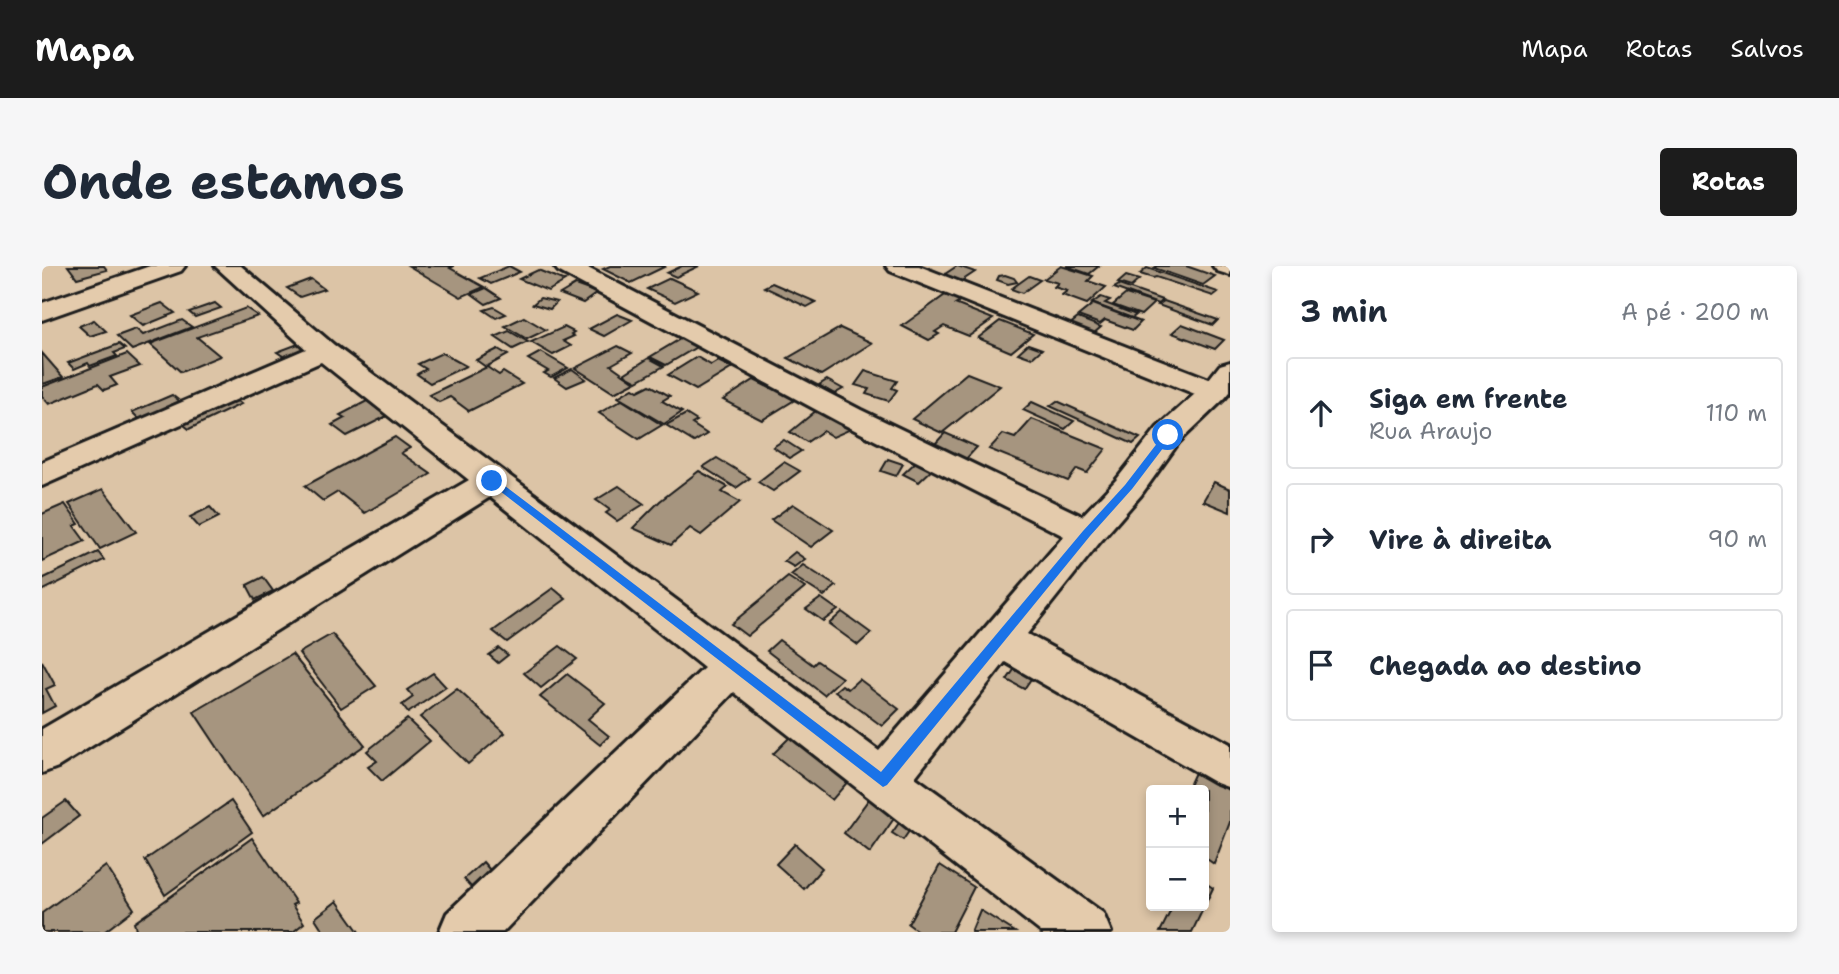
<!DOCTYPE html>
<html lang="pt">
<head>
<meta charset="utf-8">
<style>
  body { margin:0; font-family:"Shantell Sans",sans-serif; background:#f6f6f7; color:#1f2937 }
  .controls { position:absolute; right:21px; bottom:21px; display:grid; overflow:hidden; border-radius:7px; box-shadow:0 4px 10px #0003 }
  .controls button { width:63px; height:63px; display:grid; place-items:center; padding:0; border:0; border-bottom:2px solid #e0e1e3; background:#fff; color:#1f2937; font:35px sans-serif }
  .stop { position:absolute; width:21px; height:21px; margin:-16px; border:5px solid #1a73e8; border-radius:50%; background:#fff }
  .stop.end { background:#1a73e8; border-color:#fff; box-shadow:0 2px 7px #0008 }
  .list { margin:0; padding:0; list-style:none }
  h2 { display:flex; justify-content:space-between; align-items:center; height:91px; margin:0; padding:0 28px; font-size:30px }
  h2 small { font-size:23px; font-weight:400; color:#747a83 }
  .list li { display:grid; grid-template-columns:46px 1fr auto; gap:21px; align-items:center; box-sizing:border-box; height:112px; margin:0 14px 14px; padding:0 14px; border:2px solid #e0e1e3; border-radius:7px }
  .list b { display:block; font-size:26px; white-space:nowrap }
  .list p { margin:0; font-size:23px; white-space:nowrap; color:#747a83 }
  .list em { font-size:23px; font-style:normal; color:#747a83 }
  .icon { flex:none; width:38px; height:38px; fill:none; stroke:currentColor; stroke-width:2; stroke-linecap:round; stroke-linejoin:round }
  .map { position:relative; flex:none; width:1188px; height:666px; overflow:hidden; border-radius:7px }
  header { display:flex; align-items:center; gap:42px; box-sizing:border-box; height:98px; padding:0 35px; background:#1c1c1c; color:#fff }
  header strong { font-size:33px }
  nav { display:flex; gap:38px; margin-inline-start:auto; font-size:24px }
  .intro { display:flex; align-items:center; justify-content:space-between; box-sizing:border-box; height:168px; padding:0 42px }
  h1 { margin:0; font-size:49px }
  .button { padding:18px 32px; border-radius:7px; background:#1c1c1c; color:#fff; font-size:24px; font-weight:700 }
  main { display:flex; gap:42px; padding:0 42px }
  aside { flex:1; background:#fff; border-radius:7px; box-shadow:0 4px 10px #0003 }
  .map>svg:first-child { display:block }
  .building { fill:#a6957f; stroke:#1c1c1c; stroke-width:2 }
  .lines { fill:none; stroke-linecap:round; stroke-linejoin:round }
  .minor-casing { stroke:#1c1c1c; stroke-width:6 }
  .minor { fill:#e4cbac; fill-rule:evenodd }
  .route { fill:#1a73e8 }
</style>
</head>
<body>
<header>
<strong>Mapa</strong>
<nav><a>Mapa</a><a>Rotas</a><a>Salvos</a></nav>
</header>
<div class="intro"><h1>Onde estamos</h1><a class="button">Rotas</a></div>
<main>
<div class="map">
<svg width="1188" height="666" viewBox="0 0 1188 666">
  <rect width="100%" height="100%" fill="#dcc4a6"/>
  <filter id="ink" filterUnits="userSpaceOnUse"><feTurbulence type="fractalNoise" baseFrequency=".0143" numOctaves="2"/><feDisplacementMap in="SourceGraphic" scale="14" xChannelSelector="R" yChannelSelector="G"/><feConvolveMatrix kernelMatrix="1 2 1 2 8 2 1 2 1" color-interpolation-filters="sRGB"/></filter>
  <g filter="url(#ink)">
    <g class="building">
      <path d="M26 0H62L65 4 35 12Z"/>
      <path d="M367 0H412L408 2 442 21 419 31Z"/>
      <path d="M467 0 478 6 449 18 438 12Z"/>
      <path d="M568 0H624L589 17 561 3Z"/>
      <path d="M640 0H657L634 11 625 7Z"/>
      <path d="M915 0H916L933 6 918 16 900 10Z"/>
      <path d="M1019 0 1051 10 1046 15 1064 21 1045 38 1020 29 1025 25 1012 21 1016 17 1002 13Z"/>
      <path d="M1024 0H1057L1047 8Z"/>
      <path d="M1115 0H1144L1173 10 1161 19 1112 2Z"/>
      <path d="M1105 2 1176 26 1171 30 1114 11 1111 12 1098 8Z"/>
      <path d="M496 4 523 15 506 25 477 13Z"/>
      <path d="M963 9 972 12 975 16 966 18 955 14 957 10Z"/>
      <path d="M987 10 998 14 980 27 969 23Z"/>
      <path d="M1084 10 1097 14 1089 21 1076 17Z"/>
      <path d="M628 12 656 25 633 36 605 23Z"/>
      <path d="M269 13 282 23 258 31 245 22Z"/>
      <path d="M730 17 774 36 765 41 722 21Z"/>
      <path d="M533 19 555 27 541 37 518 28Z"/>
      <path d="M1077 19 1120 34 1116 38 1072 22Z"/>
      <path d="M444 22 459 32 444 38 430 28Z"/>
      <path d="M906 27 921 33 913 38 951 53 927 70 902 60 893 66 897 68 887 74 860 60Z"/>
      <path d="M1084 28 1112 37 1099 49 1071 39Z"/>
      <path d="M1059 31 1068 34 1063 37 1094 49 1090 52 1050 37Z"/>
      <path d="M498 32 515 36 508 43 491 38Z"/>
      <path d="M1122 35 1176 54 1171 59 1116 39Z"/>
      <path d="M120 37 133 47 101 60 88 49Z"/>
      <path d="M173 37 179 42 153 51 147 46Z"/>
      <path d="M1051 38 1099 56 1091 64 1063 54 1058 58 1036 50Z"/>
      <path d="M452 41 464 48 454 52 442 44Z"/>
      <path d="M204 42 216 50 155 71 178 90 139 106 108 78Z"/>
      <path d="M575 48 590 54 562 70 547 63Z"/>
      <path d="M482 51 504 64 485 73 463 60Z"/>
      <path d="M1036 52 1059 61 1051 68 1027 59Z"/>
      <path d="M52 54 64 65 48 70 37 60Z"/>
      <path d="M140 54 150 61 90 84 75 70 94 63 101 69Z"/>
      <path d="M958 55 991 68 969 86 936 72Z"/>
      <path d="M1140 58 1182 74 1173 83 1130 67Z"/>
      <path d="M522 61 532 66 529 68 532 70 521 75 529 80 511 89 489 76Z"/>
      <path d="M798 62 830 77 779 109 746 92Z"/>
      <path d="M467 65 486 76 471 83 453 71Z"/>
      <path d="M640 72 656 80 624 99 608 91Z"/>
      <path d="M77 78 83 83 72 87 75 90 48 100 46 97 32 103 26 97Z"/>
      <path d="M256 78 265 83 244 92 235 86Z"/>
      <path d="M986 78 1000 83 990 92 976 87Z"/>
      <path d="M576 80 590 87 569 99 593 116 572 127 533 102Z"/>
      <path d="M456 83 466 89 444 101 434 94Z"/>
      <path d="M499 86 526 102 509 111 502 107 506 105 486 93Z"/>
      <path d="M0 87 21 111 1 118Z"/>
      <path d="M400 87 424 100 388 117 375 108 384 103 376 98Z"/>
      <path d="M85 88 98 100 68 111 75 119 62 124 56 118 7 138 0 130V121Z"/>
      <path d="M655 91 669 99 676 95 690 102 654 124 626 109Z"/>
      <path d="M607 92 622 100 595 115 582 108Z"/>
      <path d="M445 101 457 109 461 106 480 118 427 145 408 131 397 136 387 129Z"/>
      <path d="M530 103 544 113 525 121 512 112Z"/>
      <path d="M823 105 855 115 850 122 855 124 847 135 824 128 827 123 813 119Z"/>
      <path d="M925 107 958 120 900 167 870 153Z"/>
      <path d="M712 114 728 122 735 118 759 130 720 154 681 134Z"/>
      <path d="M785 114 801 123 792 128 777 119Z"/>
      <path d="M608 119 628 130 620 135 640 146 622 158 576 131 591 122 596 125Z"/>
      <path d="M130 129 140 137 99 155 90 146Z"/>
      <path d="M190 131 199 138 147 163 138 156Z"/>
      <path d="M580 134 620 159 597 173 557 147Z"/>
      <path d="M325 135 345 150 305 170 290 159 303 152 298 149Z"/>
      <path d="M1015 135 1098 172 1091 178 1008 140Z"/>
      <path d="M990 136 1032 155 1023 163 981 144Z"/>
      <path d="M775 144 794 154 799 151 816 160 791 171 781 165 765 176 748 166Z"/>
      <path d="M644 148 655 155 650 158 665 168 652 176 624 159Z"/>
      <path d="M990 153 1064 183 1045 207 1035 203 1026 215 947 183 961 168 973 172Z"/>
      <path d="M903 167 935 181 923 194 892 179Z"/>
      <path d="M353 171 368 182 359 187 389 208 323 247 296 226 281 235 263 220Z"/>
      <path d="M742 174 759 185 748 192 731 181Z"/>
      <path d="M675 192 708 212 694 222 661 201Z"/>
      <path d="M878 192 894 200 877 216 861 208Z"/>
      <path d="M846 193 861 198 854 210 839 205Z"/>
      <path d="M742 196 758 205 731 225 716 216Z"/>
      <path d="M657 205 686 221 680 226 698 236 659 269 648 262 629 279 591 262 618 235Z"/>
      <path d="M1172 216 1188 223V246L1161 235Z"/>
      <path d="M577 220 602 238 575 255 564 247 568 244 554 234Z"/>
      <path d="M61 223 94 266 58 283 27 238Z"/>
      <path d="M23 238 37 258 32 260 43 275 0 295V248Z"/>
      <path d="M751 238 791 264 769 281 729 254Z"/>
      <path d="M168 241 177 251 157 261 148 251Z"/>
      <path d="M56 286 62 294 0 325V313Z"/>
      <path d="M753 286 763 293 752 301 742 295Z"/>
      <path d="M761 299 794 320 782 330 749 309Z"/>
      <path d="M221 311 231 325 213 334 205 319Z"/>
      <path d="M746 311 763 322 705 370 689 358Z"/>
      <path d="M511 322 524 333 465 376 451 365Z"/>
      <path d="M779 332 796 344 781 355 764 343Z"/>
      <path d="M800 346 829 367 816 379 787 358Z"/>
      <path d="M290 368 334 420 299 442 257 387Z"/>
      <path d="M737 374 771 399 775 395 800 412 782 429 725 385Z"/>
      <path d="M518 380 535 393 499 422 482 407Z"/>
      <path d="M457 382 466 389 456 397 447 389Z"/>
      <path d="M250 388 323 479 221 550 152 446Z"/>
      <path d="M0 395 13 419 4 423 13 440 0 447Z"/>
      <path d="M976 398 993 407 982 423 965 414Z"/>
      <path d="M391 407 404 421 366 447 360 439 371 431 365 424Z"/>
      <path d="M525 408 563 437 546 453 567 470 558 479 498 431Z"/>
      <path d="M817 413 857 443 840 460 793 425 800 419 806 423Z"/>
      <path d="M415 423 463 467 426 498 378 451Z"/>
      <path d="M365 453 388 475 340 515 326 501 335 495 325 485Z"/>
      <path d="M751 468 809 512 790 534 731 488Z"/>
      <path d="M1155 502 1188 521V556L1172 598 1162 591V524H1145Z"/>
      <path d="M827 533 853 551 828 587 802 567Z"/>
      <path d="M24 535 37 550 0 578V552Z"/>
      <path d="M189 535 210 566 123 629 103 594Z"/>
      <path d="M861 551 872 558 861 574 850 567Z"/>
      <path d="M210 572 254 637 250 639 262 657 251 666H90L94 663 92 657Z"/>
      <path d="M753 578 780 602 762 623 734 598Z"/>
      <path d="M441 596 462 620 443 637 422 613Z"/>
      <path d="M898 599 932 621 909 666H877L866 658Z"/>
      <path d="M64 600 92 643 62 666H0V647Z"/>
      <path d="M1162 616 1171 622 1150 666H1118L1131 640H1162Z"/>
      <path d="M295 635 317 666H282L273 652Z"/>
      <path d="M938 644 973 666H929Z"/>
    </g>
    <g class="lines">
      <g class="minor-casing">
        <g id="minor">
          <path d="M108 0H143L139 5 0 54V37Z"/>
          <path d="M173 0H199L292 79 837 485 1022 270 797 156 516 5 512 0H542L819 144 1040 250 1075 213 1115 162 1153 128 848 5 844 0H877L1167 113 1178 99 1188 96V126L1183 132 1137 176 1099 229 1058 276 985 368 1188 478V522L1172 516 963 396 873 511 1061 647 1069 666H999L692 426 461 666H397L405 647 662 402 448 231 16 501 0 507V463L427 214 279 96 0 220V196L264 83Z"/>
          <path d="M1171 0H1188V9L1175 5Z"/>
        </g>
      </g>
      <use href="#minor" class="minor"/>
    </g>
  </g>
  <path class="route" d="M1123 167 1131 169 1090 223 1048 270 845 519 841 521 445 215 454 213 839 506 1041 265 1083 219Z"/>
</svg>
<div class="controls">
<button>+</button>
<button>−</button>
</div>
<div class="stop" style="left:1126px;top:169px"></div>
<div class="stop end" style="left:450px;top:215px"></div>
</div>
<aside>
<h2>3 min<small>A pé · 200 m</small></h2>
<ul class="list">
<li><svg class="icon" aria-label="ahead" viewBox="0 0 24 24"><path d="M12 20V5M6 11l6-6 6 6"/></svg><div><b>Siga em frente</b><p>Rua Araujo</p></div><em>110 m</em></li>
<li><svg class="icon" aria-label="right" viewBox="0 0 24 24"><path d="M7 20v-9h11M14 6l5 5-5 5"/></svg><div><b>Vire à direita</b></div><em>90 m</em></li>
<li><svg class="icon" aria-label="arrive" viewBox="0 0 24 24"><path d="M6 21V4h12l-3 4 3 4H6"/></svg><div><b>Chegada ao destino</b></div></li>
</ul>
</aside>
</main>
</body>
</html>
